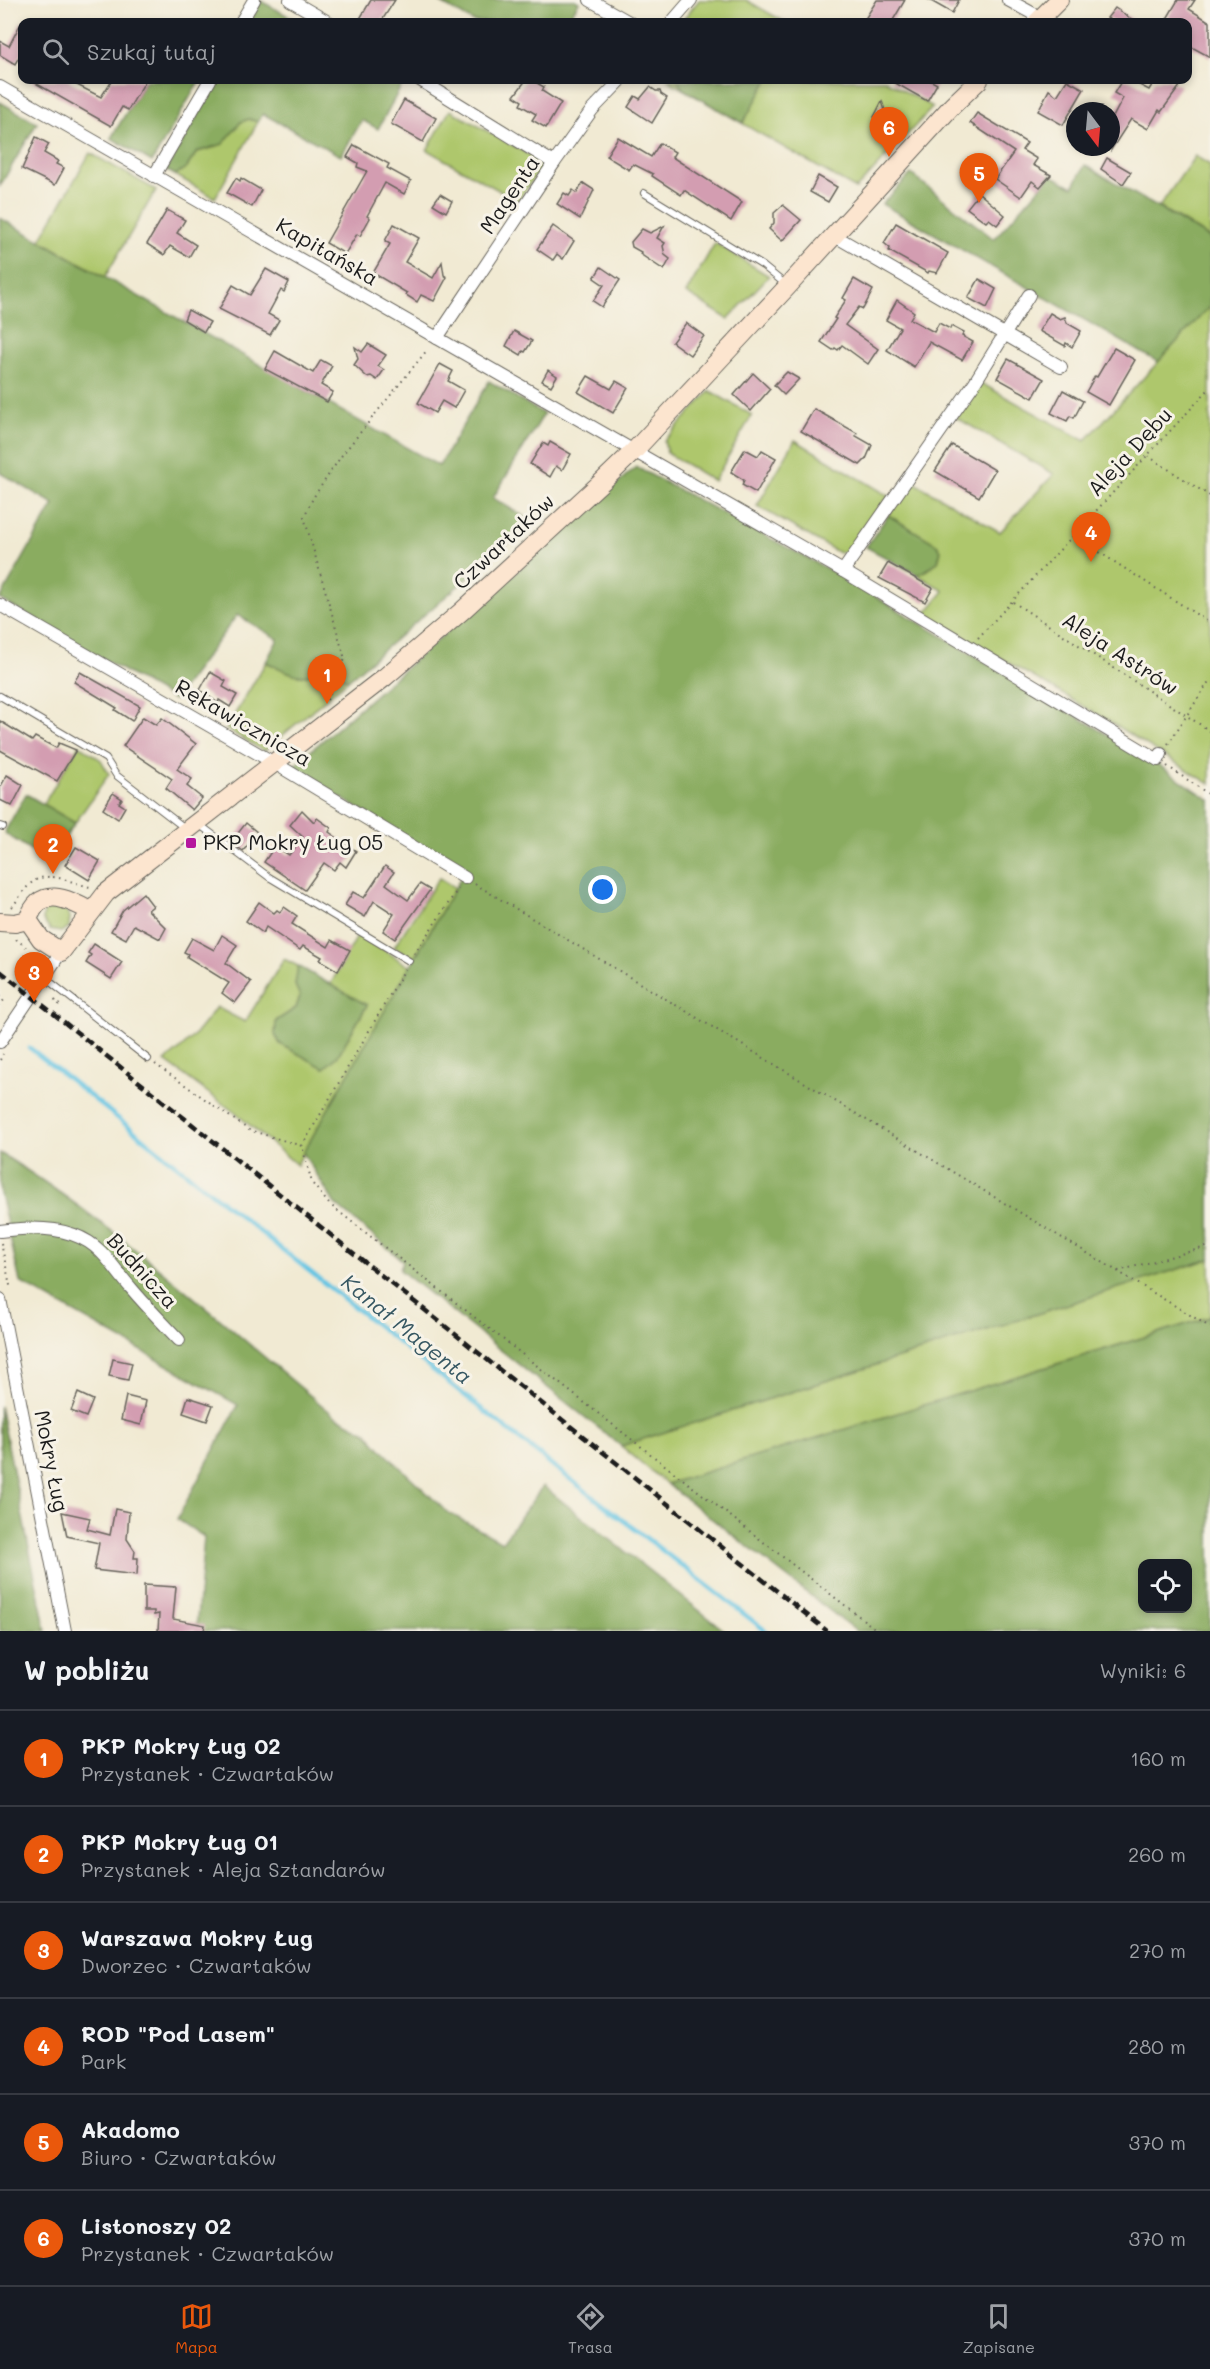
<!DOCTYPE html>
<html lang="pl">
<head>
<meta charset="utf-8">
<style>
  body { margin:0; font-family:Mali,sans-serif; background:#242831; color:#f1f3f6 }
  .controls { position:absolute; right:18px; bottom:18px; display:grid; overflow:hidden; border-radius:12px; box-shadow:0 3px 9px #0003 }
  .controls button { width:54px; height:54px; display:grid; place-items:center; padding:0; border:0; border-bottom:2px solid #363941; background:#171b24; color:#f1f3f6; font:30px sans-serif }
  .compass { position:absolute; left:1066px; top:102px; width:54px; height:54px; border-radius:50%; background:#171b24; box-shadow:0 3px 9px #0003; rotate:164deg }
  .you { position:absolute; left:603px; top:890px; width:21px; height:21px; margin:-15px; border:4px solid #fff; border-radius:50%; background:#1a73e8; box-shadow:0 0 0 9px #1a73e833 }
  .badge { display:grid; place-items:center; width:39px; height:39px; border-radius:50%; background:#ea580c; color:#fff; font-size:20px; font-weight:700 }
  .pin { position:absolute; translate:-50% -50px; filter:drop-shadow(0 2px 3px #0008) }
  .pin::after { content:''; position:absolute; top:32px; width:21px; height:18px; background:inherit; clip-path:polygon(0 0,100% 0,50% 100%) }
  .list { margin:0; padding:0; list-style:none }
  h2 { display:flex; justify-content:space-between; align-items:center; height:78px; margin:0; padding:0 24px; font-size:26px }
  h2 small { font-size:20px; font-weight:400; color:#9ea1a6 }
  .list li { display:grid; grid-template-columns:39px 1fr auto; gap:18px; align-items:center; box-sizing:border-box; height:96px; padding:0 24px; border-top:2px solid #363941 }
  .list b { display:block; font-size:22px; white-space:nowrap }
  .list p { margin:0; font-size:20px; white-space:nowrap; color:#9ea1a6 }
  .list em { font-size:20px; font-style:normal; color:#9ea1a6 }
  .icon { flex:none; width:33px; height:33px; fill:none; stroke:currentColor; stroke-width:2; stroke-linecap:round; stroke-linejoin:round }
  .map { position:relative; flex:none; width:1210px; height:1631px; overflow:hidden }
  .search { position:absolute; background:#171b24; box-shadow:0 3px 9px #0003; left:18px; right:18px; top:18px; height:66px; display:flex; align-items:center; gap:15px; box-sizing:border-box; padding:0 21px; border-radius:12px; color:#9ea1a6; font-size:22px }
  .sheet { height:654px; background:#171b24 }
  nav { display:flex; justify-content:space-around; align-items:center; box-sizing:border-box; height:84px; border-top:2px solid #363941; background:#171b24; font-size:16px; color:#9ea1a6 }
  nav a { display:grid; justify-items:center; gap:3px }
  nav .on { color:#ea580c }
  .map>svg:first-child { display:block }
  .green { fill:#aec76c; stroke:#657244; stroke-width:1.5 }
  .forest { fill:#8aac60; stroke:#53643e; stroke-width:1.5; fill-rule:evenodd }
  .lines { fill:none; stroke-linecap:round; stroke-linejoin:round }
  .stream { stroke:#65c5e3; stroke-width:4.5 }
  .building { fill:#d39db1 }
  .lane-casing { stroke:#67645c; stroke-width:8 }
  .street-casing { stroke:#67645c; stroke-width:14 }
  .secondary-casing { stroke:#67645c; stroke-width:20 }
  .path { stroke:#67645c; stroke-width:2; stroke-dasharray:1.5 4.5; stroke-linecap:butt }
  .lane { stroke:#fff; stroke-width:6 }
  .street { stroke:#fff; stroke-width:12 }
  .secondary { stroke:#fce5cf; stroke-width:18 }
  .rail { stroke:#1c1c1c; stroke-width:4.5; stroke-dasharray:9 4.5; stroke-linecap:butt }
  .poi-dot { fill:#b5179e; stroke:#f7f3e8; stroke-width:2 }
  .labels { text-anchor:middle; stroke-width:6; stroke-linejoin:round; paint-order:stroke }
  .street-label { font-size:21px; fill:#1c1c1c; stroke:#f7f3e8 }
  .poi-label { font-size:21px; fill:#1c1c1c; stroke:#f7f3e8; text-anchor:start }
  .water-label { font-size:22px; font-style:italic; fill:#365762; stroke:#f7f3e8 }
</style>
</head>
<body>
<div class="map">
<svg width="1210" height="1631" viewBox="0 0 1210 1631">
  <rect width="100%" height="100%" fill="#f7f3e8"/>
  <filter id="ink" filterUnits="userSpaceOnUse"><feTurbulence type="fractalNoise" baseFrequency=".0167" numOctaves="2"/><feDisplacementMap in="SourceGraphic" scale="12" xChannelSelector="R" yChannelSelector="G"/><feConvolveMatrix kernelMatrix="1 2 1 2 8 2 1 2 1" color-interpolation-filters="sRGB"/></filter>
  <filter id="wash" filterUnits="userSpaceOnUse"><feTurbulence type="fractalNoise" baseFrequency=".008" numOctaves="4" result="noise"/><feDisplacementMap in="SourceGraphic" scale="24" xChannelSelector="R" yChannelSelector="G"/><feGaussianBlur stdDeviation="1.35" result="paint"/><feColorMatrix in="noise" values="0 0 0 0 0 0 0 0 0 0 0 0 0 0 0 0 0 1.4 0 .05"/><feComposite in="paint" operator="in"/></filter>
  <g filter="url(#wash)">
    <rect width="100%" height="100%" fill="#f1ead3"/>
    <g class="green">
      <path d="M699 0H746L785 22H681Z"/>
      <path d="M667 80H885L933 107 856 189Z"/>
      <path d="M450 110 542 162V167L518 201 427 150Z"/>
      <path d="M249 119 258 122 215 198 175 175 187 167 197 152 216 147 241 122Z"/>
      <path d="M90 153 156 190 105 277 40 240Z"/>
      <path d="M1195 156 1210 165V238L1159 207Z"/>
      <path d="M715 243 769 276 728 319 686 293Z"/>
      <path d="M1210 306V784L1102 717 925 614 944 591 918 575 932 567 888 515 912 481 1000 532 1054 474 955 417 979 382 1085 441Z"/>
      <path d="M710 391 752 415 714 481 667 453 664 441Z"/>
      <path d="M795 440 889 496 852 550 839 553 757 506Z"/>
      <path d="M266 662C292 673 299 683 325 667L348 680 264 751 226 729Z"/>
      <path d="M79 745 101 760 109 774 75 823 43 805Z"/>
      <path d="M439 878 455 888 414 958 394 947Z"/>
      <path d="M53 907 66 911 70 917 69 927 61 932 50 930 43 920 44 911Z"/>
      <path d="M359 933 410 967 303 1153 297 1165 234 1112 165 1061C187 1045 201 1029 216 1007L245 1022 284 959 298 966 295 985 300 996 296 1008 276 1021 337 1057 367 1006 330 985Z"/>
      <path d="M1210 1259V1317L667 1484 621 1446Z"/>
    </g>
    <g class="forest">
      <path d="M436 0H575L579 2 567 22H474Z"/>
      <path d="M261 1 299 22H249Z"/>
      <path d="M146 80H200L152 162 111 138Z"/>
      <path d="M218 80H397L403 83 378 129 362 120 341 156 263 114 258 122 249 119 241 122 223 144 197 152 187 167 175 175 166 170Z"/>
      <path d="M677 80H768L743 123 683 89Z"/>
      <path d="M0 102 37 123 0 186Z"/>
      <path d="M1085 165 1210 238V306L1158 362 882 204 911 174 994 239 1051 175 1073 187Z"/>
      <path d="M0 218 439 466 489 381 544 414 493 498 533 522 348 680 325 667C299 683 292 673 266 662L278 639 237 615 174 700 0 599 54 504 0 473Z"/>
      <path d="M636 467 839 575 1157 764 1210 800V1259L621 1446 400 1270 403 1261 335 1204 303 1153 464 872 291 768Z"/>
      <path d="M888 515 938 545 941 550 938 562 918 575 866 547Z"/>
      <path d="M26 794 75 823 49 862 6 834 5 831Z"/>
      <path d="M298 966 367 1005 337 1057 324 1068 280 1044 275 1035 276 1021 296 1008 300 996 295 985Z"/>
      <path d="M0 1153C121 1228 225 1326 335 1416L365 1431 383 1451 447 1512 502 1542 543 1486 725 1631H196L204 1537 177 1519 238 1405 20 1282 0 1193Z"/>
      <path d="M1210 1317V1631H856L667 1484ZM1142 1564H1188V1608H1142Z"/>
      <path d="M0 1406 46 1631H0Z"/>
    </g>
    <g class="lines">
      <path class="stream" d="M30 1048 552 1465 766 1631"/>
    </g>
    <g id="blocks">
      <g class="building">
        <path d="M371 0H395L381 22H358Z"/>
        <path d="M877 0H905L892 22H863Z"/>
        <path d="M929 0H959L952 13Z"/>
        <path d="M1178 0H1195L1189 9 1210 22V57L1188 45V22H1165Z"/>
        <path d="M1115 8 1136 22H1114L1107 18Z"/>
        <path d="M22 21V52L15 64 0 55V41L9 46Z"/>
        <path d="M30 80H67L101 97 112 80H146L128 110 122 107 111 126Z"/>
        <path d="M526 80H532L544 87 542 91 561 103 546 128 532 120 536 114 520 105 522 101 514 96Z"/>
        <path d="M890 80H930L937 84 927 101Z"/>
        <path d="M1067 80 1084 89 1063 125 1038 111 1049 90 1057 96Z"/>
        <path d="M1122 80H1130L1149 90 1155 80H1168L1180 86 1161 112 1159 110 1148 129 1131 119 1111 150V121L1123 98 1114 93Z"/>
        <path d="M650 87 656 91H660L661 94 667 98 652 123 628 107 635 96 640 99Z"/>
        <path d="M404 100 436 118 423 142 391 124Z"/>
        <path d="M882 101 890 126 874 117Z"/>
        <path d="M977 113 1027 143 1022 150 1037 159 1033 165 1051 175 1040 187 1032 181 1021 197 995 179 1014 152 970 123Z"/>
        <path d="M36 137 49 144 44 153 58 161 56 164 64 168 55 185 22 169Z"/>
        <path d="M618 137 651 157 660 143 675 152 672 157 742 202 731 221 684 190 681 195 652 176 653 174 633 164 629 170 606 156Z"/>
        <path d="M354 145 389 164 387 168 411 181 404 194 385 183 367 216 370 218 360 236 357 234 345 254 326 243 367 171 357 167 358 163 347 157Z"/>
        <path d="M1107 158 1131 172 1123 184 1101 169Z"/>
        <path d="M818 176 837 187 828 202 810 192Z"/>
        <path d="M236 178 240 181 241 178 261 190 252 207 227 193Z"/>
        <path d="M583 183 594 190 580 219 557 204 564 193 569 196 573 190 577 193Z"/>
        <path d="M979 193 1005 215 997 225 989 219 986 222 967 208Z"/>
        <path d="M440 194 452 201 446 212 433 204Z"/>
        <path d="M783 205 801 220 782 241 769 229 774 223V213Z"/>
        <path d="M167 210 185 220 177 233 196 245 189 257 170 246 164 255 147 244Z"/>
        <path d="M896 223 948 253 937 273 929 271 928 273 889 251 890 248 884 243Z"/>
        <path d="M394 224 419 238 405 262 433 278 442 262 444 275 447 277 434 301 421 295 417 302 406 295 407 293 373 273 390 244 385 241Z"/>
        <path d="M553 226 574 241 563 259 557 254 553 260 537 249Z"/>
        <path d="M664 226 657 238 665 243 663 246 665 255 670 259 664 270 640 254 641 252 632 247 631 242 642 229 650 233Z"/>
        <path d="M601 267 620 280 602 307 593 301 604 285 594 278Z"/>
        <path d="M266 269 289 282 284 292 281 290 268 314 279 320 270 335 219 309 233 285 250 295Z"/>
        <path d="M854 279 873 290 863 309 859 307 845 325 878 349 868 364 842 345 838 350 835 348 833 350 821 342 836 319 834 318 846 300 843 298Z"/>
        <path d="M979 279 996 289 987 308 968 298Z"/>
        <path d="M897 300 914 312 910 319 934 332 939 323 950 329 951 326 964 333 962 336 973 342 962 360 929 342 914 367 887 350 900 328 886 320Z"/>
        <path d="M188 310 210 322 204 332 184 320Z"/>
        <path d="M1050 313 1060 319 1065 317 1067 323 1081 331 1072 347 1066 343 1065 346 1039 331Z"/>
        <path d="M686 323 704 336 690 355 672 342Z"/>
        <path d="M514 331 532 341 525 352 523 351 521 355 506 346Z"/>
        <path d="M368 344 386 355 378 366 384 370 377 380 371 376 367 377 354 365 358 359 355 347 362 352Z"/>
        <path d="M1114 348 1135 360 1109 405 1086 392 1095 376 1097 377Z"/>
        <path d="M275 351 313 373 321 360 332 366 321 385 333 392 327 402 265 369Z"/>
        <path d="M1008 359 1044 379 1033 398 997 378Z"/>
        <path d="M440 364 453 371 448 381 464 390 454 408 442 401 435 413 418 403Z"/>
        <path d="M548 370 557 376 551 386 542 381Z"/>
        <path d="M787 372 799 379 784 395 774 385Z"/>
        <path d="M753 373 770 389 751 411 734 395Z"/>
        <path d="M588 376 611 389 616 381 628 388 613 413 578 392Z"/>
        <path d="M1063 390 1083 401 1074 418 1070 416 1067 421 1051 413Z"/>
        <path d="M814 409 857 433 856 436 872 445 866 459 860 465 801 431Z"/>
        <path d="M550 442 571 454 562 470 556 466 550 477 530 464 543 443 548 446Z"/>
        <path d="M952 445 995 470 979 497 935 471Z"/>
        <path d="M745 449 758 456 762 450 776 458 756 493 742 485 744 480 731 472Z"/>
        <path d="M888 563 933 588 925 602 879 578Z"/>
        <path d="M80 672 140 706 132 721 115 710 117 708 74 682Z"/>
        <path d="M210 672 226 681 223 687 237 695 230 707 219 700 218 703 200 690Z"/>
        <path d="M143 717 156 725 162 718 196 744 177 769 192 779 187 786 202 798 192 810 166 788 172 779 123 746Z"/>
        <path d="M0 721 32 741 35 737 56 748 59 743 76 750 57 781 0 750Z"/>
        <path d="M7 775 23 785 12 806 0 800V788Z"/>
        <path d="M113 793 122 799 119 803 125 807 118 819 103 809Z"/>
        <path d="M302 810 314 822 317 818 331 828 329 832 356 851 346 867 340 862 334 870 324 863 305 890 264 862 275 846 289 855 303 837 290 825Z"/>
        <path d="M246 823 258 833 243 851 231 842Z"/>
        <path d="M76 847 100 861 89 880 65 865Z"/>
        <path d="M385 866 394 872 386 884 408 900 420 884 430 890 395 939 383 931 394 914 374 901 365 917 345 905 353 892 364 898Z"/>
        <path d="M143 893 153 906 148 910 166 928 160 939 134 925 126 939 111 931 123 910Z"/>
        <path d="M259 902 274 913 277 910 280 912 284 907 297 916 292 924 328 947 332 940 350 950 338 971 320 960 322 957 303 946 300 950 266 927 263 933 246 921Z"/>
        <path d="M222 935 237 945 226 963 251 982 235 1003 222 993 229 983 187 957 188 954 184 952 192 938 214 950Z"/>
        <path d="M94 944 122 962 111 979 86 963 91 955 88 953Z"/>
        <path d="M113 1359 132 1363 128 1380 109 1376Z"/>
        <path d="M78 1393 93 1400 86 1417 71 1411Z"/>
        <path d="M126 1396 146 1401 141 1425 121 1420Z"/>
        <path d="M188 1397 213 1405 207 1421 183 1413Z"/>
        <path d="M115 1509 129 1512 127 1539 135 1551 134 1558H138L137 1575 94 1570 99 1543 67 1536 62 1512 90 1518 87 1529 110 1535Z"/>
        <path d="M144 1585 176 1587 173 1619 205 1625 204 1631H158L159 1614 154 1615V1611H144Z"/>
      </g>
    </g>
  </g>
  <g filter="url(#ink)">
    <use href="#blocks" fill-opacity="0" stroke="#67645c" stroke-width="1.5"/>
    <g class="lines">
      <g class="lane-casing">
        <g id="lane">
          <path d="M644 193 763 266 785 284"/>
          <path d="M0 696 106 759 116 775 186 829"/>
          <path d="M200 825 269 877 409 961"/>
          <path d="M0 826 3 827"/>
          <path d="M44 977 148 1059"/>
        </g>
      </g>
      <g class="street-casing">
        <g id="street">
          <path d="M290 0 328 22"/>
          <path d="M590 0 629 22"/>
          <path d="M1008 0 1041 18"/>
          <path d="M241 22 254 0"/>
          <path d="M672 22 691 0"/>
          <path d="M420 80 554 163"/>
          <path d="M0 87 843 571 1158 760 1161 754"/>
          <path d="M154 176 210 80"/>
          <path d="M835 236 1061 367"/>
          <path d="M437 338 554 163 592 110 621 80"/>
          <path d="M843 571 975 382 1029 295"/>
          <path d="M0 605 276 764 465 878"/>
          <path d="M0 1042 61 952"/>
          <path d="M0 1231C34 1226 76 1226 101 1252 112 1263 121 1277 131 1288 146 1306 163 1323 179 1340"/>
          <path d="M0 1299 65 1631"/>
        </g>
      </g>
      <g class="secondary-casing">
        <g id="secondary">
          <path d="M1037 22 1059 0"/>
          <path d="M90 911C66 898 40 885 28 920L41 939 61 952 106 893 385 677 462 611 605 479 634 451 788 286 952 106 979 80"/>
          <path d="M0 922 15 923 28 920"/>
        </g>
      </g>
      <g class="path">
        <path d="M1148 456 1210 496"/>
        <path d="M1074 536 1210 623"/>
        <path d="M1013 602 1210 731"/>
        <path d="M978 638 1210 388"/>
        <path d="M327 700 345 659 304 517 313 498 342 455 428 349"/>
        <path d="M1168 744 1210 680"/>
        <path d="M1167 766 1210 795"/>
        <path d="M475 884 1210 1327"/>
        <path d="M12 907C18 900 25 887 34 881 51 870 73 884 91 887"/>
        <path d="M16 939 26 947"/>
        <path d="M414 954 458 889"/>
        <path d="M0 996 4 1000 0 1005"/>
        <path d="M56 1000 55 1001 63 1008"/>
        <path d="M0 1060 3 1054"/>
        <path d="M155 1064 249 1130 302 1146 312 1183 329 1204 878 1631"/>
        <path d="M302 1146 405 969"/>
        <path d="M1 1243 11 1290"/>
        <path d="M1118 1271 1210 1246"/>
      </g>
      <use href="#lane" class="lane"/>
      <use href="#street" class="street"/>
      <use href="#secondary" class="secondary"/>
      <path class="rail" d="M0 971 827 1631"/>
    </g>
  </g>
  <rect class="poi-dot" x="185" y="837" width="12" height="12" rx="3"/>
  <g class="labels">
    <g class="street-label">
      <text transform="translate(510 195) rotate(-56)" y="7">Magenta</text>
      <text transform="translate(327 252) rotate(30)" y="7">Kapitańska</text>
      <text transform="translate(1130 452) rotate(-47)" y="7">Aleja Dębu</text>
      <text transform="translate(504 542) rotate(-43)" y="7">Czwartaków</text>
      <text transform="translate(1120 654) rotate(33)" y="7">Aleja Astrów</text>
      <text transform="translate(243 723) rotate(30)" y="7">Rękawicznicza</text>
      <text transform="translate(142 1271) rotate(48)" y="7">Budnicza</text>
      <text transform="translate(51 1461) rotate(79)" y="7">Mokry Ług</text>
    </g>
    <g class="poi-label">
      <text x="203" y="850">PKP Mokry Ług 05</text>
    </g>
    <g class="water-label">
      <text transform="translate(407 1329) rotate(39)" y="8">Kanał Magenta</text>
    </g>
  </g>
</svg>
<div class="controls">
<button><svg class="icon" aria-label="locate" viewBox="0 0 24 24"><circle cx="12" cy="12" r="6"/><path d="M12 2v4M12 18v4M2 12h4M18 12h4"/></svg></button>
</div>
<svg class="compass" viewBox="-18 -18 36 36"><path d="M0-13l5 13h-10z" fill="#e53935"/><path d="M0 13l5-13h-10z" fill="#9ea1a6"/></svg>
<div class="you"></div>
<div class="pin badge" style="left:327px;top:704px">1</div>
<div class="pin badge" style="left:53px;top:874px">2</div>
<div class="pin badge" style="left:34px;top:1002px">3</div>
<div class="pin badge" style="left:1091px;top:562px">4</div>
<div class="pin badge" style="left:979px;top:203px">5</div>
<div class="pin badge" style="left:889px;top:157px">6</div>
<div class="search"><svg class="icon" aria-label="search" viewBox="0 0 24 24"><circle cx="10" cy="10" r="6"/><path d="M15 15l6 6"/></svg>Szukaj tutaj</div>
</div>
<section class="sheet">
<h2>W pobliżu<small>Wyniki: 6</small></h2>
<ul class="list">
<li><span class="badge">1</span><div><b>PKP Mokry Ług 02</b><p>Przystanek · Czwartaków</p></div><em>160 m</em></li>
<li><span class="badge">2</span><div><b>PKP Mokry Ług 01</b><p>Przystanek · Aleja Sztandarów</p></div><em>260 m</em></li>
<li><span class="badge">3</span><div><b>Warszawa Mokry Ług</b><p>Dworzec · Czwartaków</p></div><em>270 m</em></li>
<li><span class="badge">4</span><div><b>ROD &quot;Pod Lasem&quot;</b><p>Park</p></div><em>280 m</em></li>
<li><span class="badge">5</span><div><b>Akadomo</b><p>Biuro · Czwartaków</p></div><em>370 m</em></li>
<li><span class="badge">6</span><div><b>Listonoszy 02</b><p>Przystanek · Czwartaków</p></div><em>370 m</em></li>
</ul>
</section>
<nav>
<a class="on"><svg class="icon" aria-label="map" viewBox="0 0 24 24"><path d="M3 6l6-2 6 2 6-2v14l-6 2-6-2-6 2zM9 4v14M15 6v14"/></svg>Mapa</a>
<a><svg class="icon" aria-label="directions" viewBox="0 0 24 24"><path d="M12 3l9 9-9 9-9-9zM9 14v-3h6M13 9l2 2-2 2"/></svg>Trasa</a>
<a><svg class="icon" aria-label="saved" viewBox="0 0 24 24"><path d="M7 4h10v16l-5-4-5 4z"/></svg>Zapisane</a>
</nav>
</body>
</html>
